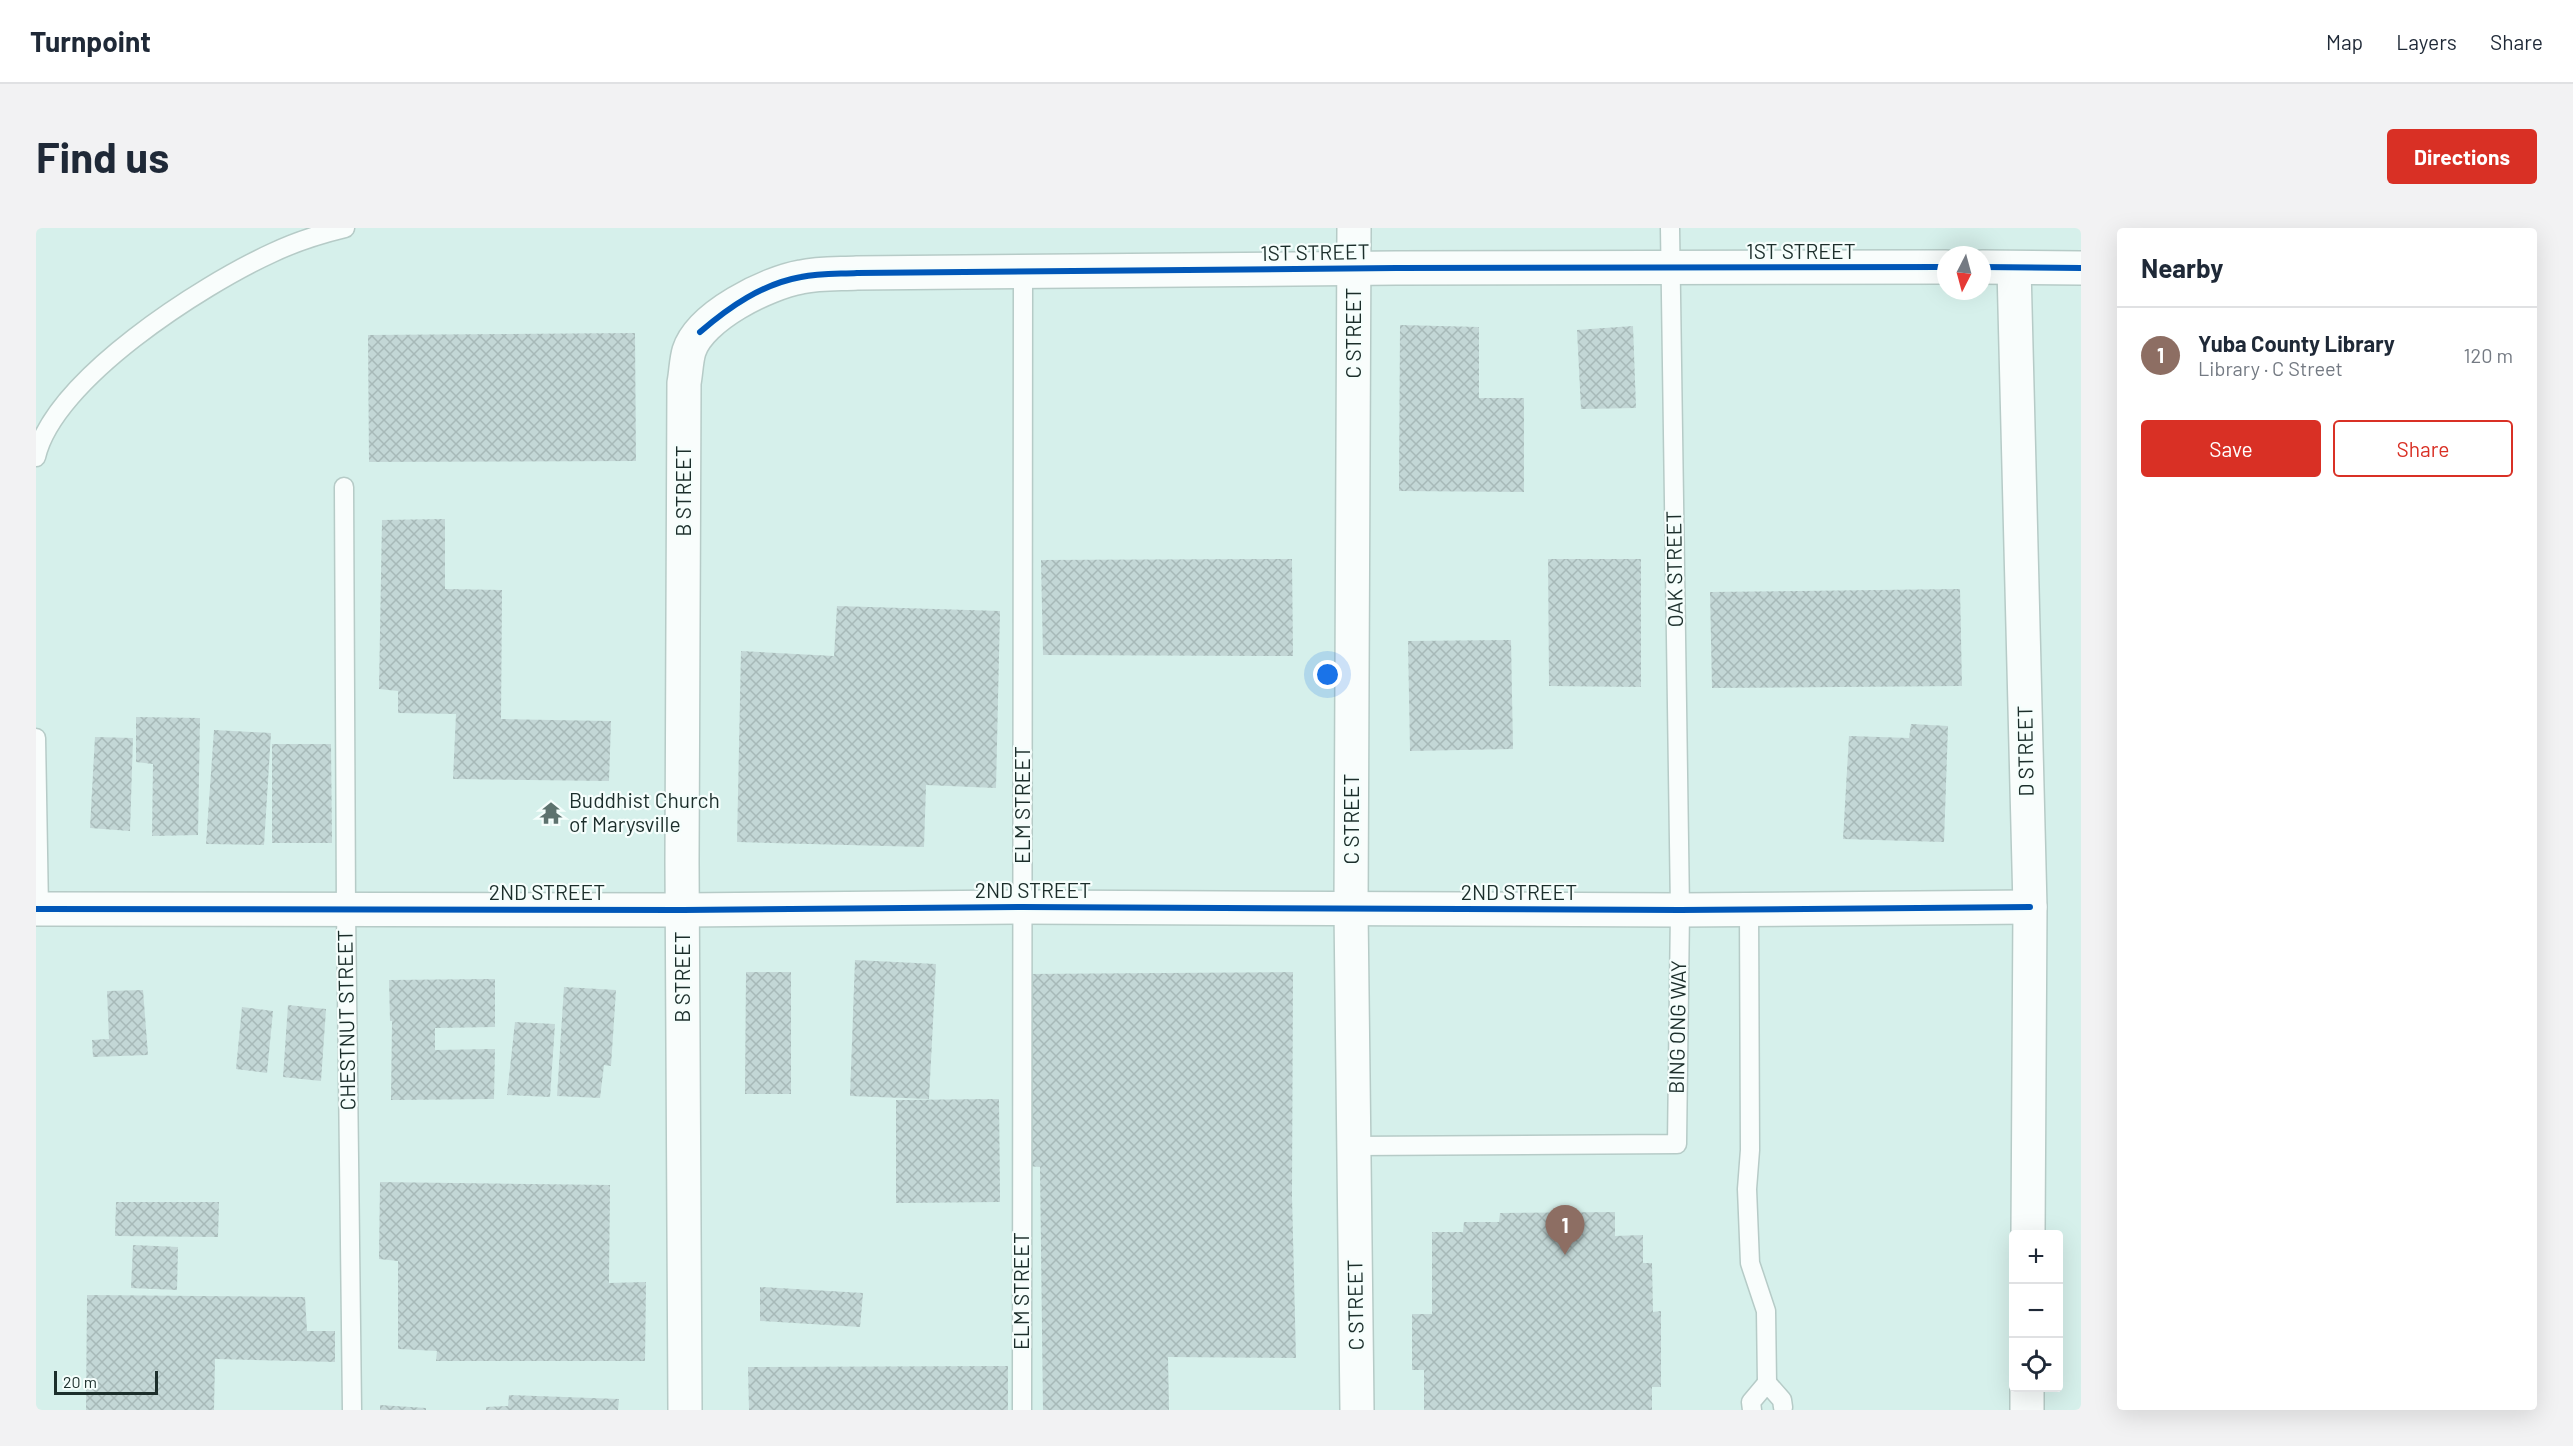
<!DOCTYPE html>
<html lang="en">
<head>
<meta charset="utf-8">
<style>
  body { margin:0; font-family:Barlow,sans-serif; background:#f2f2f3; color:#1f2937 }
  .controls { position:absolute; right:18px; bottom:18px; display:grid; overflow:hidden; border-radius:6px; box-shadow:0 6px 24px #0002 }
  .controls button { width:54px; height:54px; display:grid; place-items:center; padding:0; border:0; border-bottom:2px solid #e0e1e3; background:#fff; color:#1f2937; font:30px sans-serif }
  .compass { position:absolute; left:1901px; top:18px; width:54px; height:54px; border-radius:50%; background:#fff; box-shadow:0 6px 24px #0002; rotate:186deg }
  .scale { position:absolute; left:18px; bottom:15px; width:104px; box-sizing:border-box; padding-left:6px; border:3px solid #1c2e2b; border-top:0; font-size:16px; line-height:21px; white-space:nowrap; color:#1c2e2b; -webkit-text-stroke:4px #f5fefc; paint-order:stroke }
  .you { position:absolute; left:1292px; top:447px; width:21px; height:21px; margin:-15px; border:4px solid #fff; border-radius:50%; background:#1a73e8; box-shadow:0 0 0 9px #1a73e833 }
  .badge { display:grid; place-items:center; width:39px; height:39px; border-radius:50%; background:#d93025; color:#fff; font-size:20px; font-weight:700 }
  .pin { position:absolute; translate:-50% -50px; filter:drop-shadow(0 2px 3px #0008) }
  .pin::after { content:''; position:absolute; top:32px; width:21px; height:18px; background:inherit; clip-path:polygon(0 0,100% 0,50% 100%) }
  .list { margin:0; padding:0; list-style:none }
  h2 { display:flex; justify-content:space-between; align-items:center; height:78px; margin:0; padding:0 24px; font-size:26px }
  h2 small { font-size:20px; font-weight:400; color:#747a83 }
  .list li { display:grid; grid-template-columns:39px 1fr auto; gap:18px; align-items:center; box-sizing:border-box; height:96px; padding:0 24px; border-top:2px solid #e0e1e3 }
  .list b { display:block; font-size:22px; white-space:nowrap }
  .list p { margin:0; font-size:20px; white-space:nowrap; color:#747a83 }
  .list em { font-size:20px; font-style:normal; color:#747a83 }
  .actions { display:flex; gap:12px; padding:18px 24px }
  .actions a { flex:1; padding:14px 0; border:2px solid #d93025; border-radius:6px; text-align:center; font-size:21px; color:#d93025 }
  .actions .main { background:#d93025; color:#fff }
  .icon { flex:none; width:33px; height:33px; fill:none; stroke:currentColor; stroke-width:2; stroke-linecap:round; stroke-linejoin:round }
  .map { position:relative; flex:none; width:2045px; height:1182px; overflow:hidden; border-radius:6px }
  header { display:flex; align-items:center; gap:36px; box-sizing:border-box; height:84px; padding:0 30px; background:#fff; border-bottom:2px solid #e0e1e3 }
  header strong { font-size:28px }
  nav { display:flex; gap:33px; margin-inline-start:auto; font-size:21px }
  .intro { display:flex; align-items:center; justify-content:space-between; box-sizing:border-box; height:144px; padding:0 36px }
  h1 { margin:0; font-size:42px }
  .button { padding:15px 27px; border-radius:6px; background:#d93025; color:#fff; font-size:21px; font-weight:700 }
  main { display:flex; gap:36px; padding:0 36px }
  aside { flex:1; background:#fff; border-radius:6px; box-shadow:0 6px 24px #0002 }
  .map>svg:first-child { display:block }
  .building { fill:url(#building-cross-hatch) }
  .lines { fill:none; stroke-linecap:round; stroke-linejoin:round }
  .service-casing { stroke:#b6cbc7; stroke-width:21 }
  .minor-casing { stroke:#b6cbc7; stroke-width:36 }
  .service { stroke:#f9fdfc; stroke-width:18 }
  .minor { stroke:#f9fdfc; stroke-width:33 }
  .cycleway-casing { stroke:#f5fefc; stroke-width:10 }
  .cycleway { stroke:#0057b8; stroke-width:6 }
  .labels { text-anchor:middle; stroke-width:4.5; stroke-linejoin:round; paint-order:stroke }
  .street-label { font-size:21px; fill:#1c2e2b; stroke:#f5fefc }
  .poi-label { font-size:21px; fill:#1c2e2b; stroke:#f5fefc; text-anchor:start }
</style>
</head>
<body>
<header>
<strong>Turnpoint</strong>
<nav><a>Map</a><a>Layers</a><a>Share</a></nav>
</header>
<div class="intro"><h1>Find us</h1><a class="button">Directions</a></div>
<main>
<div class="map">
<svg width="2045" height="1182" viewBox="0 0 2045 1182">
  <defs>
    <pattern id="building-cross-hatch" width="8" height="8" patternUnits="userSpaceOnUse" patternTransform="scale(1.5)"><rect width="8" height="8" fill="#c3d7d6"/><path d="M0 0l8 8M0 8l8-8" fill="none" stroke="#a7b9b8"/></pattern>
  </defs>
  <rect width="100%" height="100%" fill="#d6f0eb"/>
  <g class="building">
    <path d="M1364 97 1443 99V170H1488V264L1363 263Z"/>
    <path d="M1597 98 1600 180 1545 181 1541 102Z"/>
    <path d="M599 105 600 233 333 234 332 107Z"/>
    <path d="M409 291V361L466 362 465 491 575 493 573 553 417 551 420 486 362 485V463L343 461 346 292Z"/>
    <path d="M1256 331 1257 428 1007 427 1005 332Z"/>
    <path d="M1512 331H1605V459L1513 458Z"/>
    <path d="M1924 361 1926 458 1676 460 1674 364Z"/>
    <path d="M801 378 964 383 960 560 890 557 888 619 701 614 705 423 798 428Z"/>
    <path d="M1475 412 1477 521 1374 523 1372 413Z"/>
    <path d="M100 489 164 490 162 607 116 608 117 536 100 534Z"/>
    <path d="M1875 496 1912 498 1908 614 1807 611 1813 508 1873 510Z"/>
    <path d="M178 502 235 505 228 617 170 616Z"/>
    <path d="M59 509 97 510 94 603 54 600Z"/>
    <path d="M236 516H295L296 615H236Z"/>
    <path d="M819 732 900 736 893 871 814 868Z"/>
    <path d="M710 744H755V866H709Z"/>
    <path d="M1257 744 1256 969 1260 1130 1132 1129 1133 1182H1007L1004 939 990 938 989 746Z"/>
    <path d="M459 751V799L399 800V822L459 821 458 871 355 872 356 793H354L353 752Z"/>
    <path d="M528 759 580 762 575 838 568 837 564 870 521 868Z"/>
    <path d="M107 762 112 827 57 829 56 812 73 811 71 763Z"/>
    <path d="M252 777 290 781 285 853 247 849Z"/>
    <path d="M206 779 237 783 231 845 200 841Z"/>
    <path d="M479 794 519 796 514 869 471 867Z"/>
    <path d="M963 871 964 974 860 975V872Z"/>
    <path d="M344 954 574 957 573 1055 610 1054 609 1133H400L401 1123 362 1121V1033L343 1031Z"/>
    <path d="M80 974H183L182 1009 79 1008Z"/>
    <path d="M1579 984V1008L1607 1007V1035H1616L1617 1084 1625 1083V1159H1616V1182H1388V1142H1376V1086H1396V1004H1427L1428 994H1463L1464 985Z"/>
    <path d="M97 1017 142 1019 141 1062 95 1060Z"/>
    <path d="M724 1059 827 1065 824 1099 724 1093Z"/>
    <path d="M51 1067 269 1069 271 1103H299V1134L179 1131 178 1182H50Z"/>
    <path d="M972 1138V1182H713L712 1139Z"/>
    <path d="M473 1167 583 1171 582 1182H450V1179L472 1178Z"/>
    <path d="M344 1177 390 1180V1182H344Z"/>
  </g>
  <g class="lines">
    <g class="service-casing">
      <g id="service">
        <path d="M0 229C18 151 166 57 236 25 259 14 284 6 309 0"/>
        <path d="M308 259 310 681 316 1182"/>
        <path d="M0 510 3 681"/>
        <path d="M1713 681 1714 922 1711 961 1714 1035 1730 1083 1731 1155"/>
        <path d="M1318 918 1641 916 1644 682 1634 0"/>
        <path d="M986 1182 987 45"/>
        <path d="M1716 1182 1715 1174 1731 1155 1746 1172 1747 1179"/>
      </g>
    </g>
    <g class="minor-casing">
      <g id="minor">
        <path d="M1318 0 1315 681 1321 1182"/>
        <path d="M1946 39 2045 40"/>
        <path d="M1978 40 1994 679 1992 1006"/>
        <path d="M0 681 647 682 987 679 1644 682 1994 679"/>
        <path d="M649 1182 646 634 648 155C650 145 650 133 653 123 664 88 731 55 765 49 783 45 803 46 821 45L1360 40 1910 39"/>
        <path d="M1991 1182V1160"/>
      </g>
    </g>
    <use href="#service" class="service"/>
    <use href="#minor" class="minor"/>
    <g class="cycleway-casing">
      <g id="cycleway">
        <path d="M1946 39 2045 40"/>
        <path d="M664 104C693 79 726 56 765 49 783 45 803 46 821 45L1360 40 1910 39"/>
        <path d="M0 681 647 682 987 679 1644 682 1994 679"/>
      </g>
    </g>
    <use href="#cycleway" class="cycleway"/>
  </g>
  <defs>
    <g id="temple-bare" transform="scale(1.8)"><path d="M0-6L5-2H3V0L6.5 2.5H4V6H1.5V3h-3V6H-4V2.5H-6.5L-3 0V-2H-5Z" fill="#5d726e" stroke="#f5fefc" stroke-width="2.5" paint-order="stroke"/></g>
  </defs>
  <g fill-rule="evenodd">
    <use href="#temple-bare" x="515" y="585"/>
  </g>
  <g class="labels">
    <g class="street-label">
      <text x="1765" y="31">1ST STREET</text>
      <text transform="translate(1279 25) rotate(-1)" y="7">1ST STREET</text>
      <text transform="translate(1318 105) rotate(-90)" y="7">C STREET</text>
      <text transform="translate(648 263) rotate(-90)" y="7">B STREET</text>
      <text transform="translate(1639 341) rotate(-91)" y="7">OAK STREET</text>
      <text transform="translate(1990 523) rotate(-91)" y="7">D STREET</text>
      <text transform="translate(987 577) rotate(-90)" y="7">ELM STREET</text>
      <text transform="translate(1316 591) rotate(-90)" y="7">C STREET</text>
      <text x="997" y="670">2ND STREET</text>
      <text x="511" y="672">2ND STREET</text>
      <text x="1483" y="672">2ND STREET</text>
      <text transform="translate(647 749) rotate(-90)" y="7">B STREET</text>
      <text transform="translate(311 792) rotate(-91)" y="7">CHESTNUT STREET</text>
      <text transform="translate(1642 799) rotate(-89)" y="7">BING ONG WAY</text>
      <text transform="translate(986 1063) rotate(-90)" y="7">ELM STREET</text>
      <text transform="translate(1320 1077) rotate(-91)" y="7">C STREET</text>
    </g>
    <g class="poi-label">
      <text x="533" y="580">Buddhist Church<tspan x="533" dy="24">of Marysville</tspan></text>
    </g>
  </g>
</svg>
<div class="controls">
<button>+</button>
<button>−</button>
<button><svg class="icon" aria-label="locate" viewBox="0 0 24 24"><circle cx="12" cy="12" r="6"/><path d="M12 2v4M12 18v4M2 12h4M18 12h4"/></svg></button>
</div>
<svg class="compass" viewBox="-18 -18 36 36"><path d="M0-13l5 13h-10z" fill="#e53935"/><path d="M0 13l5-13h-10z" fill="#747a83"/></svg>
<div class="scale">20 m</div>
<div class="you"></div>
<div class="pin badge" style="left:1529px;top:1027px;background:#8d6e63">1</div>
</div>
<aside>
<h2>Nearby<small></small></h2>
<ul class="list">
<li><span class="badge" style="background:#8d6e63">1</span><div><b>Yuba County Library</b><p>Library · C Street</p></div><em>120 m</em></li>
</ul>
<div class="actions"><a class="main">Save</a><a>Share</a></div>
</aside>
</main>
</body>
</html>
